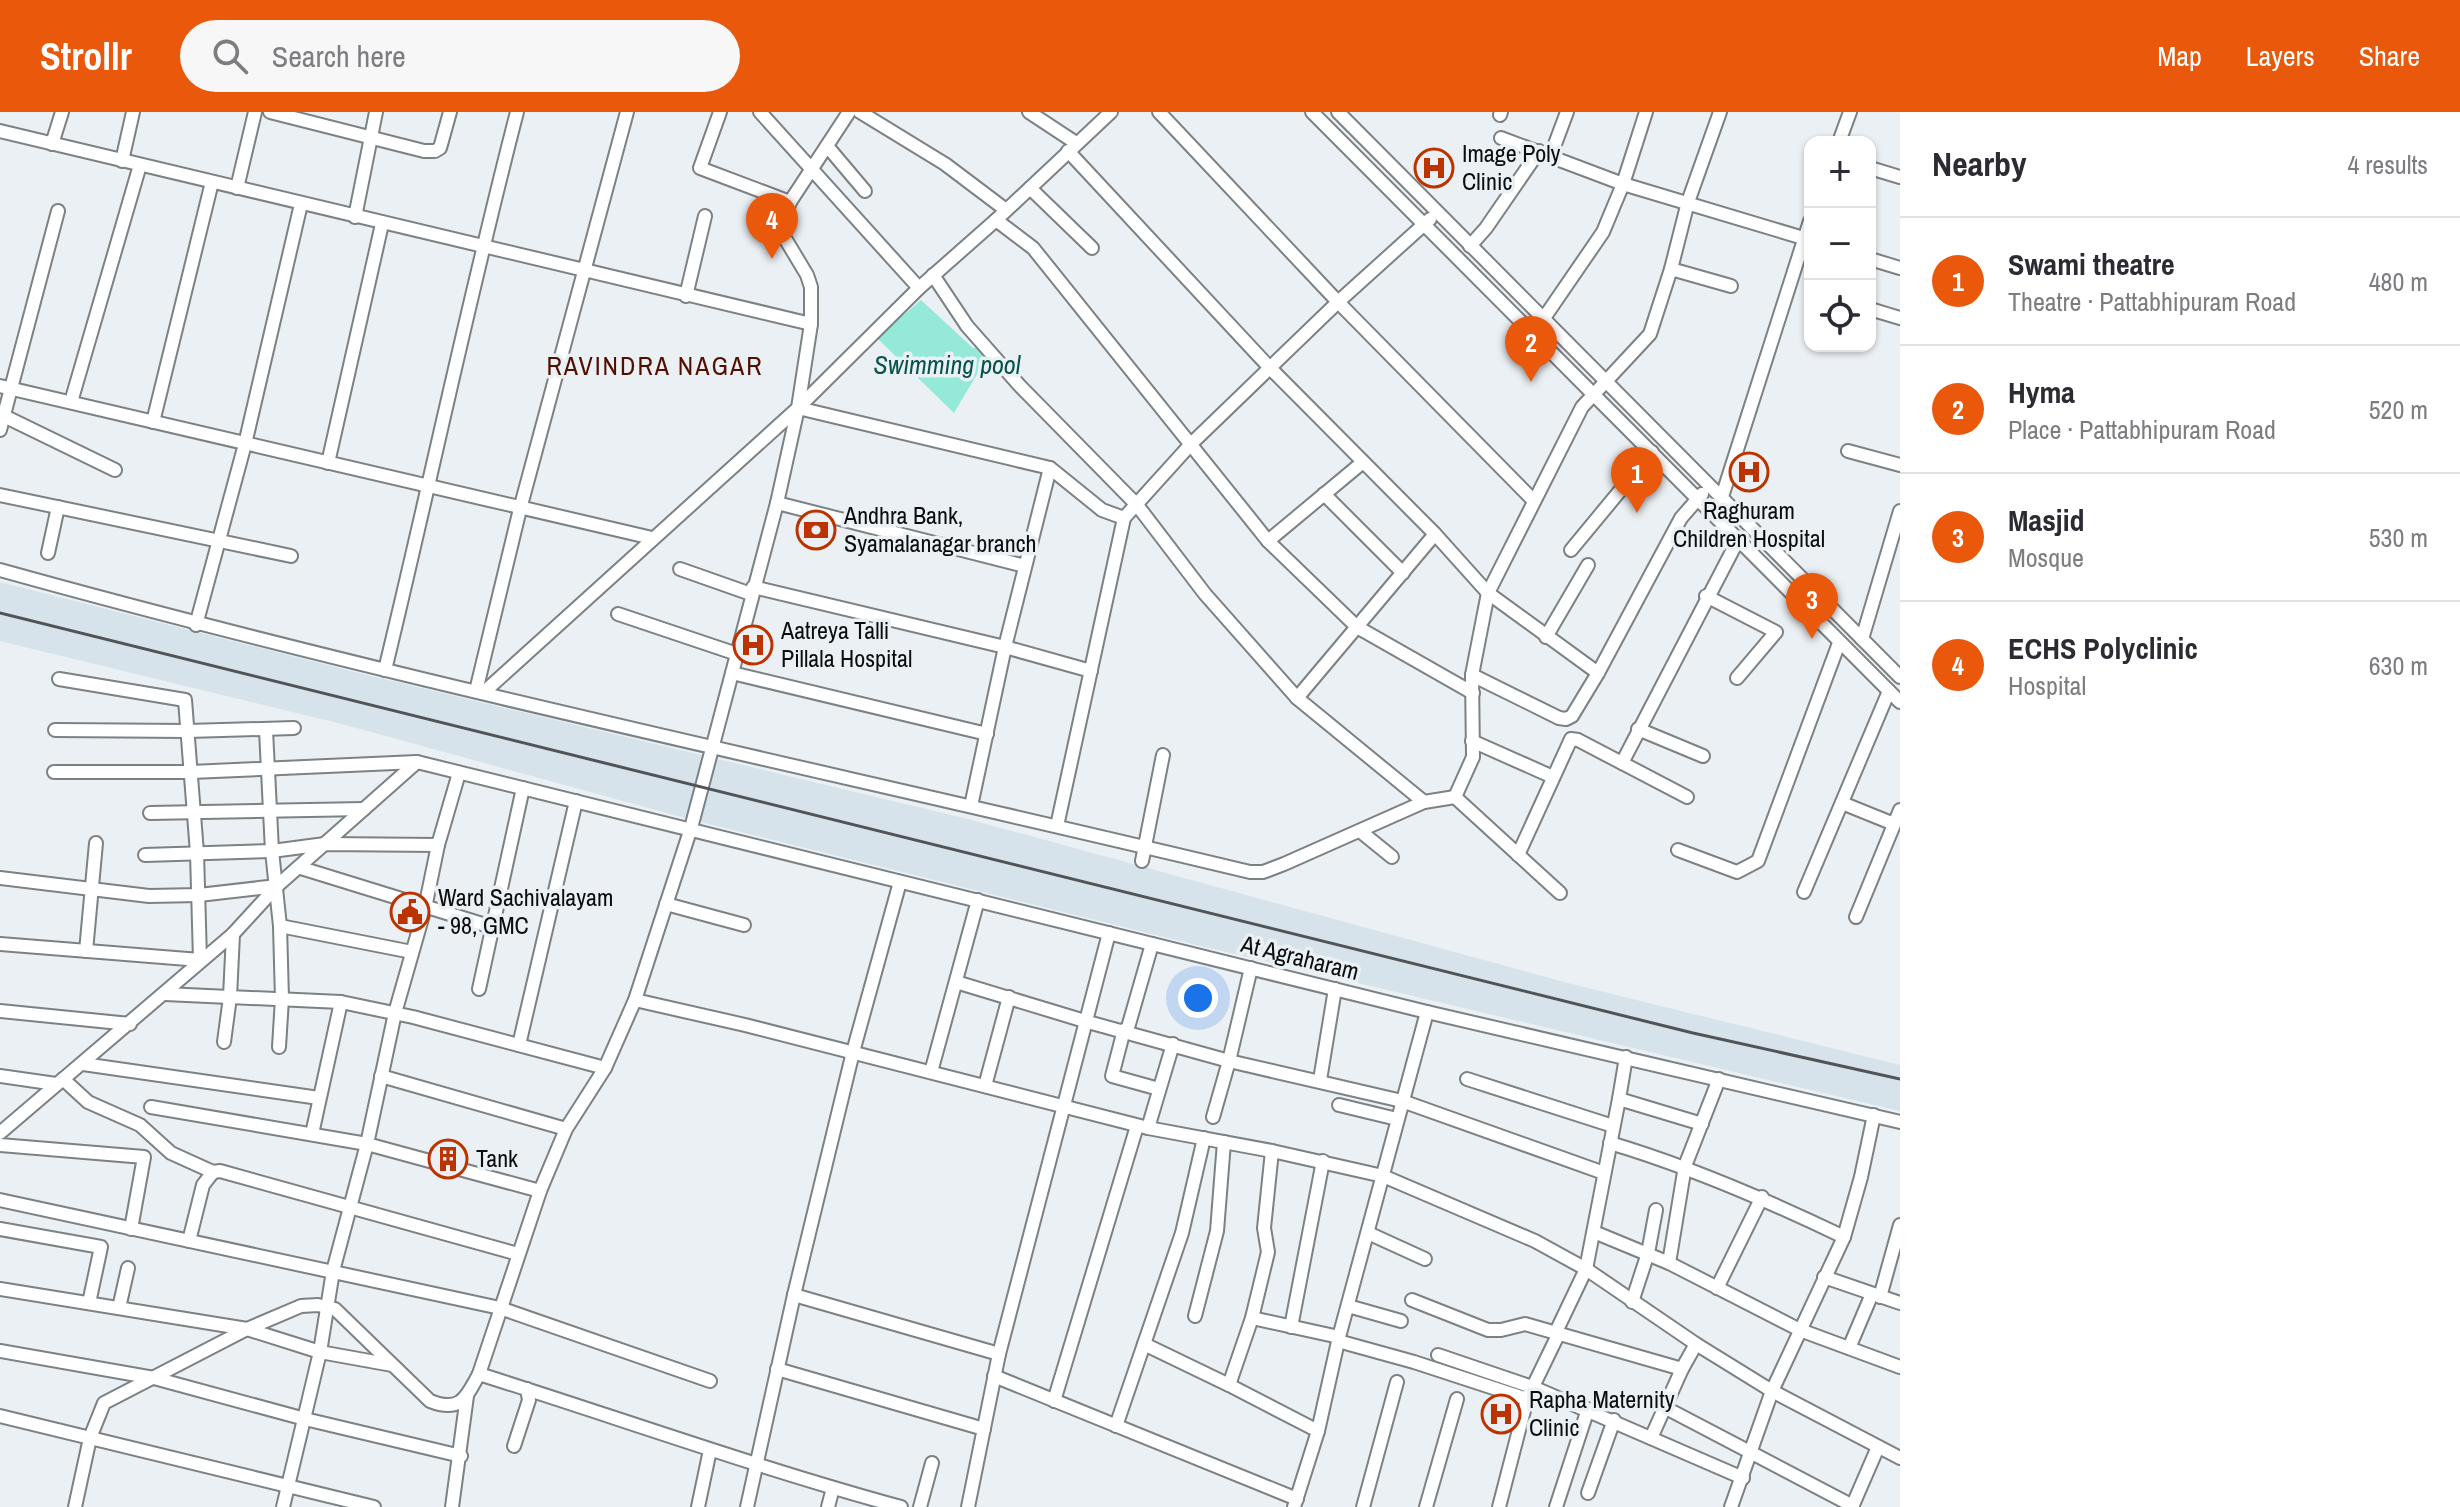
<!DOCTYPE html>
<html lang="en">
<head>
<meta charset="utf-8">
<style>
  body { margin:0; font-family:"Archivo Narrow",sans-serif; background:#f7f7f7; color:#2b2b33 }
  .controls { position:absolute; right:24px; top:24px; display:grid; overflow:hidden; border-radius:16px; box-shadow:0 2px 6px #0004 }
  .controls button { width:72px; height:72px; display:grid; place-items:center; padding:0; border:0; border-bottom:2px solid #e1e1e2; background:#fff; color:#2b2b33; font:40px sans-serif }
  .you { position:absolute; left:1198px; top:886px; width:28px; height:28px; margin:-20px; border:6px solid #fff; border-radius:50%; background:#1a73e8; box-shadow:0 0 0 12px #1a73e833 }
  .badge { display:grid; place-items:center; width:52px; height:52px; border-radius:50%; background:#ea580c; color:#fff; font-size:26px; font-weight:700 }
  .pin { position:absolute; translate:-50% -66px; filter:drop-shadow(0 2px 4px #0008) }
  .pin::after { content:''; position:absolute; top:42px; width:28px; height:24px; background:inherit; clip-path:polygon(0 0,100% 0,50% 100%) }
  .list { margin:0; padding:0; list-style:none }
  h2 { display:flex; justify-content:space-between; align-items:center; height:104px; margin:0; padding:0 32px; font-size:34px }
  h2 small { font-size:26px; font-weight:400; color:#7c7c81 }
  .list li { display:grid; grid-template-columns:52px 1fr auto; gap:24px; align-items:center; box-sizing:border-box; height:128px; padding:0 32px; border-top:2px solid #e1e1e2 }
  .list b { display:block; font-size:30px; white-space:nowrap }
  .list p { margin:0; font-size:26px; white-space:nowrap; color:#7c7c81 }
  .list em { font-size:26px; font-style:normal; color:#7c7c81 }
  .icon { flex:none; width:44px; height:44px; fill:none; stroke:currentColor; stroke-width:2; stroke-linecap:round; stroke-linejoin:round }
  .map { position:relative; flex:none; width:1900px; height:1395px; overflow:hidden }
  header { display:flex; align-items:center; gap:48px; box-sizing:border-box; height:112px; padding:0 40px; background:#ea580c; color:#fff }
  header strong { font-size:38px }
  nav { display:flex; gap:44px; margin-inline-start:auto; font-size:28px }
  .search { width:560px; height:72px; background:#f7f7f7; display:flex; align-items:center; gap:20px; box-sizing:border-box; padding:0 28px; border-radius:44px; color:#7c7c81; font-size:30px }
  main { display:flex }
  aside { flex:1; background:#fff }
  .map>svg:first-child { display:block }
  .built { fill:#d7e3eb }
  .water { fill:#94e9d9 }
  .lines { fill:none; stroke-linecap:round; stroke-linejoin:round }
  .minor-casing { stroke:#7c8184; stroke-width:16 }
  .minor { stroke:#fff; stroke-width:12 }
  .rail { stroke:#515456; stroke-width:3 }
  .labels { text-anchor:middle; stroke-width:7; stroke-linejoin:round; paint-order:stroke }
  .poi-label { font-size:24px; fill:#0b0c0e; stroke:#ebf0f4; text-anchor:start }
  .street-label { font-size:24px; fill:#0b0c0e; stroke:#ebf0f4 }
  .water-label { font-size:26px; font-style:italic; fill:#065349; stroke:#ebf0f4 }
  .neighbourhood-label { font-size:26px; letter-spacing:2px; fill:#510f00; stroke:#ebf0f4 }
</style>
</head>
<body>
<header>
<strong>Strollr</strong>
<div class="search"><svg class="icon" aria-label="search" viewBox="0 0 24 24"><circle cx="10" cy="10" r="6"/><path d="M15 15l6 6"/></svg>Search here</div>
<nav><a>Map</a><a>Layers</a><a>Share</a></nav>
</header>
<main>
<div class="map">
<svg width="1900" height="1395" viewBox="0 0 1900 1395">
  <rect width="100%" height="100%" fill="#ebf0f4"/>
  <path class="built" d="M0 470 363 562 968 707 1568 871 1900 953V999L1180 829 681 705 342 612 0 529Z"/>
  <path class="water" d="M921 188 973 236 986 235 983 252 954 301 877 226Z"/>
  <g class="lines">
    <g class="minor-casing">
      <g id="minor">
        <path d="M270 0 424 39H435L440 36 450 0"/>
        <path d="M720 0 700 56 790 90"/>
        <path d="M760 0 919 176"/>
        <path d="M860 0 945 52 1006 98"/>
        <path d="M1029 0 1076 31"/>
        <path d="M1159 0 1338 190 1534 389"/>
        <path d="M1312 0C1509 196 1703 394 1900 590"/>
        <path d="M1338 0 1900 565"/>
        <path d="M1500 3 1501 0"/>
        <path d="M0 19 811 212"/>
        <path d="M1501 26 1623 72 1810 128"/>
        <path d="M1839 30 1850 0"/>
        <path d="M52 32 62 0"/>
        <path d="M827 34 865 79"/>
        <path d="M1068 39 1270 256 1435 422 1488 481 1598 561"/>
        <path d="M1551 43 1567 0"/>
        <path d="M122 49 133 0"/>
        <path d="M1870 56 1900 65"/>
        <path d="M237 76 255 0"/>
        <path d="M1030 76 1092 136"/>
        <path d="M355 105 376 0"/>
        <path d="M996 108 1033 136 1268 429 1357 515 1473 581"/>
        <path d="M1470 134 1486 116 1539 39"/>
        <path d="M1870 147 1900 156"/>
        <path d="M1671 157 1731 174"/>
        <path d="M933 163 967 214 1020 274 1137 393 1205 482 1297 586 1424 690"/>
        <path d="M686 184 705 104"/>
        <path d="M1870 197 1900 206"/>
        <path d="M1544 206 1603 120 1623 72 1646 0"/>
        <path d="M0 274 652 426"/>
        <path d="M71 290 140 53"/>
        <path d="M798 296 1050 356 1102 398 1124 406 1191 332 1338 190 1430 107"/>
        <path d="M4 304 115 358"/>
        <path d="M153 310 212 70"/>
        <path d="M0 318 58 99"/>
        <path d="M1848 339 1900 353"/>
        <path d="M328 351 382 112"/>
        <path d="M1324 382 1403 461"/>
        <path d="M0 383 291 444"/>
        <path d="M777 391 1025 454"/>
        <path d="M1720 391 1810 109"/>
        <path d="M1268 429 1363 350"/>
        <path d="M1571 438 1652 340"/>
        <path d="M48 441 58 395"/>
        <path d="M680 457 751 482"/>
        <path d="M0 458C413 573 833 660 1250 760H1263L1284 752 1424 690 1455 685 1560 781"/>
        <path d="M753 475 1005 535 1091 559"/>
        <path d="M1706 484 1776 520 1737 566"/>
        <path d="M618 502 737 542"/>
        <path d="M196 513 245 332 301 92"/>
        <path d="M1546 525 1588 453"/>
        <path d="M1862 527 1900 399"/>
        <path d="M385 558C430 372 469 185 517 0"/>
        <path d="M732 561 987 622"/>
        <path d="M1472 563 1559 606 1566 607 1572 604 1598 561 1681 406 1702 382"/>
        <path d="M476 579 520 397 627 0"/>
        <path d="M483 581 798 296 919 176 996 108 1111 0"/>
        <path d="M1297 586 1435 422"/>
        <path d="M1638 617 1703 644"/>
        <path d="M55 618 188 619 294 616"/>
        <path d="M266 618 272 739 280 814 282 887 279 935"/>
        <path d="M1472 629 1553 665"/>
        <path d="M1622 651 1687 685"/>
        <path d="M54 660H191L417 650"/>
        <path d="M1455 685 1473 645 1472 563 1488 481 1582 295 1650 222 1671 157 1688 90 1720 0"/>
        <path d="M1842 691 1894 712"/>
        <path d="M971 694 1005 535 1050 356"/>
        <path d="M150 701 364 697"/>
        <path d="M1057 714 1124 406"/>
        <path d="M1360 719 1392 745"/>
        <path d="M1678 738 1737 760 1758 749 1839 531"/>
        <path d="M145 743 272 739 325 732 438 733"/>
        <path d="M1518 743 1571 627 1578 628 1622 651 1738 428"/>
        <path d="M1142 749 1163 643"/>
        <path d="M301 756 492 815"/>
        <path d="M0 766 149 784 199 783 277 774"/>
        <path d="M1804 780 1889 579"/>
        <path d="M666 792 744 813"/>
        <path d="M1856 805 1900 698"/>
        <path d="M280 814 412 840"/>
        <path d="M0 832 200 848 197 741 185 588 59 567"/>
        <path d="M86 839 96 731"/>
        <path d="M956 870 1088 910 1229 949 1402 989 1604 1061"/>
        <path d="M479 877 523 676"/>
        <path d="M165 882 341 890 413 905 605 956"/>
        <path d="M635 888 745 913 1148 1016 1272 1039 1383 1064 1535 1129 1586 1157 1696 1232 1772 1279 1900 1346"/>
        <path d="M0 899 130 912"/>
        <path d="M1124 918 1112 964 1159 977"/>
        <path d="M1127 919 1152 832"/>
        <path d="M224 930 230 885 233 822"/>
        <path d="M519 933 576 689"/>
        <path d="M83 952 319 986"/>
        <path d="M931 960 978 788"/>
        <path d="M0 964 56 972"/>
        <path d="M381 964 566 1017"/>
        <path d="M63 967 88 990 140 1013 171 1041 213 1060 220 1059 518 1142"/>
        <path d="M1467 967 1613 1014"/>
        <path d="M1320 968 1335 877"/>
        <path d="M985 974 1009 885"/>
        <path d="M1619 987 1626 945"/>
        <path d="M1339 993 1397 1007"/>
        <path d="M151 995 367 1032 540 1079"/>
        <path d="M1213 1005 1229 949 1251 856"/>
        <path d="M1148 1016 1173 932"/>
        <path d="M0 1021 233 822 277 774 417 650 1427 900 1900 1010"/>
        <path d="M312 1022 341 890"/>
        <path d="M1610 1031C1691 1055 1767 1088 1844 1125"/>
        <path d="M0 1033 144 1045 131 1117"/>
        <path d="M0 1088 500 1196 710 1269"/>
        <path d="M0 1117 101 1135 89 1191"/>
        <path d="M1594 1120 1669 1151 1800 1218 1900 1255"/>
        <path d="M1368 1121 1425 1147"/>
        <path d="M189 1129 203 1073 213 1060"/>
        <path d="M1669 1151 1685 1054 1719 967"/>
        <path d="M1824 1165 1900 1191"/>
        <path d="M1717 1176 1762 1085"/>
        <path d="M0 1177 247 1217 320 1240 392 1253"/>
        <path d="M794 1183 999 1242"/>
        <path d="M1880 1185 1900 1113"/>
        <path d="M1412 1188 1488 1218H1501L1525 1212 1682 1257"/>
        <path d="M1632 1190 1648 1141 1656 1098"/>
        <path d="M1348 1194 1401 1209"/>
        <path d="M119 1196 128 1156"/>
        <path d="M1195 1204 1217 1119 1224 1030"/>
        <path d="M1252 1206 1339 1225"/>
        <path d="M1291 1215 1323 1049"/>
        <path d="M1555 1222 1586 1157 1619 987 1702 1012"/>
        <path d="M1338 1229 1414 1250 1527 1287"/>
        <path d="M1144 1232 1229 1273 1318 1319"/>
        <path d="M1849 1236 1872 1182"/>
        <path d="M0 1239 154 1266 305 1307 461 1344"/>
        <path d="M1438 1243 1535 1276 1743 1366"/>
        <path d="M777 1257 984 1317"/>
        <path d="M479 1262C619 1306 758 1356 901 1395"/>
        <path d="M994 1264 1297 1387"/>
        <path d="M1229 1273 1252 1206 1268 1140 1264 1116 1272 1039"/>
        <path d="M1054 1289 1137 1014"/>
        <path d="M1664 1295 1853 1394"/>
        <path d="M0 1304 374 1395"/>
        <path d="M1116 1314 1182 1121 1204 1026"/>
        <path d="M1651 1326 1682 1257 1696 1232"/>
        <path d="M514 1334 529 1288 527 1277"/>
        <path d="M1588 1381 1614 1308"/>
        <path d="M75 1395 90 1326 104 1291 247 1217 301 1194 318 1193 335 1197 430 1289C460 1301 466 1286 479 1262L540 1079 566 1017 605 956 635 888 691 716 777 391 798 296 811 212V175L807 163 783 123 782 111 790 90 849 0"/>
        <path d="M283 1395 320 1240 333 1159 367 1032 395 901 425 796 438 733 459 661"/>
        <path d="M452 1395 467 1284"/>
        <path d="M698 1395 710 1338"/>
        <path d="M747 1395 794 1183 853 940 900 770"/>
        <path d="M828 1395 833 1376"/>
        <path d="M920 1395 932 1351"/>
        <path d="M968 1395 999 1242 1109 821"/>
        <path d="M1294 1395 1318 1319 1339 1225 1427 900"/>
        <path d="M1363 1395 1397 1270"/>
        <path d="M1426 1395 1457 1287"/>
        <path d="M1499 1395 1527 1287 1558 1223"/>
        <path d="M1556 1395 1588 1297"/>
        <path d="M1731 1395 1772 1279 1844 1125 1861 1065 1874 1003"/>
        <path d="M1852 1395 1878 1335"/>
      </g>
    </g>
    <use href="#minor" class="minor"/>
    <path class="rail" d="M0 501 1693 921 1900 967"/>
  </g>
  <defs>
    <g id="hospital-ring" transform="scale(2)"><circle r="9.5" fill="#ebf0f4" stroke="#bc3300" stroke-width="1.5"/><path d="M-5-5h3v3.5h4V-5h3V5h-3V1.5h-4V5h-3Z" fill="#bc3300"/></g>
    <g id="bank-ring" transform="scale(2)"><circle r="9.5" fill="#ebf0f4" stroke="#bc3300" stroke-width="1.5"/><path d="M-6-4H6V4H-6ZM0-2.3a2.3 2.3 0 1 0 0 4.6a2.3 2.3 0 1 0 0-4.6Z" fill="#bc3300"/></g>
    <g id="civic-ring" transform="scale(2)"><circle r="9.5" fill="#ebf0f4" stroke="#bc3300" stroke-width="1.5"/><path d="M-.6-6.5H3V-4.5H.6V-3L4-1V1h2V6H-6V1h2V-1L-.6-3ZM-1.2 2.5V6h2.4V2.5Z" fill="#bc3300"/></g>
    <g id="building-ring" transform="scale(2)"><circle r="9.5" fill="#ebf0f4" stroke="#bc3300" stroke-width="1.5"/><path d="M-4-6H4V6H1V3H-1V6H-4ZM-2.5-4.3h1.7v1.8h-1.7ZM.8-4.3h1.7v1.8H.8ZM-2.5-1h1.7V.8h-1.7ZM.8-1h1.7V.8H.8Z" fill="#bc3300"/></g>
  </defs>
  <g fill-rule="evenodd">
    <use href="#hospital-ring" x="1434" y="56"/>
    <use href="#hospital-ring" x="1749" y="360"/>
    <use href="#bank-ring" x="816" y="418"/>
    <use href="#hospital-ring" x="753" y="533"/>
    <use href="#civic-ring" x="410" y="800"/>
    <use href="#building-ring" x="448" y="1047"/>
    <use href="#hospital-ring" x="1501" y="1302"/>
  </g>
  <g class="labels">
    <g class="poi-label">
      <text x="1462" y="50">Image Poly<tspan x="1462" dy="28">Clinic</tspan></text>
      <text x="1749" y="407" text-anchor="middle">Raghuram<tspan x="1749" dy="28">Children Hospital</tspan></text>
      <text x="844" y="412">Andhra Bank,<tspan x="844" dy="28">Syamalanagar branch</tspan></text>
      <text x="781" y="527">Aatreya Talli<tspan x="781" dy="28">Pillala Hospital</tspan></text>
      <text x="438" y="794">Ward Sachivalayam<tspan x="438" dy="28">- 98, GMC</tspan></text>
      <text x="476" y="1055">Tank</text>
      <text x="1529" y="1296">Rapha Maternity<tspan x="1529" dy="28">Clinic</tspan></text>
    </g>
    <g class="street-label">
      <text transform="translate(1300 846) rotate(14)" y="8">At Agraharam</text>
    </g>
    <g class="water-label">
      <text x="947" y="262">Swimming pool</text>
    </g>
    <g class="neighbourhood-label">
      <text x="655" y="263">RAVINDRA NAGAR</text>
    </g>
  </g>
</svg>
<div class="controls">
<button>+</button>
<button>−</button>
<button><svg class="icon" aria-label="locate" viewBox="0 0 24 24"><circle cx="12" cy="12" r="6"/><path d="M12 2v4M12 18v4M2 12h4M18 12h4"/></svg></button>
</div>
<div class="you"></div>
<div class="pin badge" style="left:1637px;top:401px">1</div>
<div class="pin badge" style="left:1531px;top:270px">2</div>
<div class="pin badge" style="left:1812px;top:527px">3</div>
<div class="pin badge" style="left:772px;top:147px">4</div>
</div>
<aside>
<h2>Nearby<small>4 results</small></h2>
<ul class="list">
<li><span class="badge">1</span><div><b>Swami theatre</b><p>Theatre · Pattabhipuram Road</p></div><em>480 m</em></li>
<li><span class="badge">2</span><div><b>Hyma</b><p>Place · Pattabhipuram Road</p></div><em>520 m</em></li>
<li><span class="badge">3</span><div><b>Masjid</b><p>Mosque</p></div><em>530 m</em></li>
<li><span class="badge">4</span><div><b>ECHS Polyclinic</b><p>Hospital</p></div><em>630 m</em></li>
</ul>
</aside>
</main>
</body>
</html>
